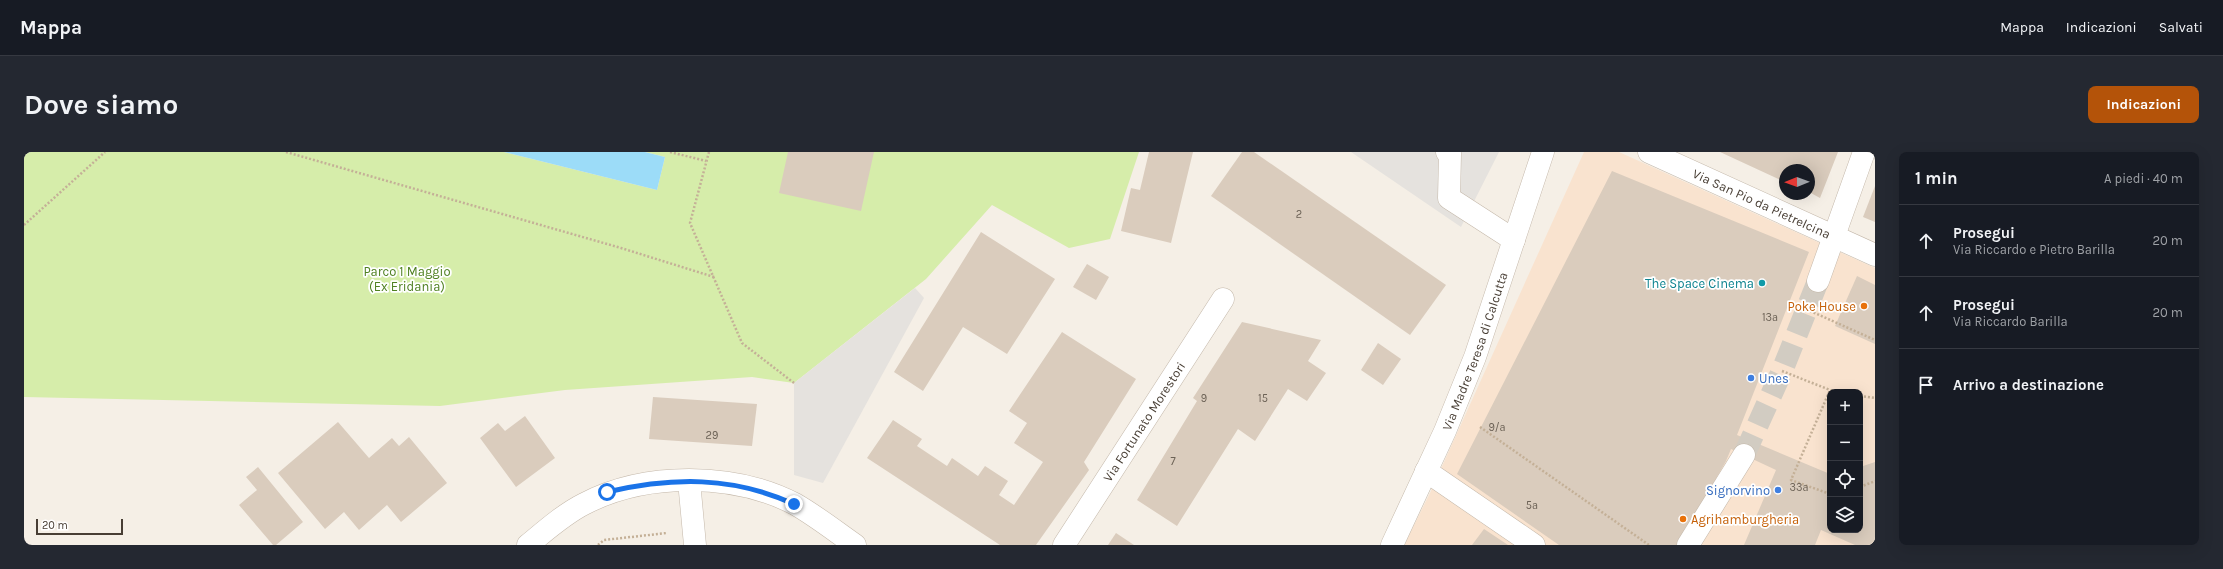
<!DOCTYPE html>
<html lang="it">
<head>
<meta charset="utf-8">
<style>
  body { margin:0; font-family:Karla,sans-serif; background:#242831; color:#f1f3f6 }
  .controls { position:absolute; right:12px; bottom:12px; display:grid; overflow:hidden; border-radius:8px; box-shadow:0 4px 16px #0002 }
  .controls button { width:36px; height:36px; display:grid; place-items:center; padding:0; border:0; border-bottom:1px solid #363941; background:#171b24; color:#f1f3f6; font:20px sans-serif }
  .compass { position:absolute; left:1755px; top:12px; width:36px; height:36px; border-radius:50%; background:#171b24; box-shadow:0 4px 16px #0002; rotate:269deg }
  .scale { position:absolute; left:12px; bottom:10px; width:87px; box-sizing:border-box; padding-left:4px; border:2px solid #483e34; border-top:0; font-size:11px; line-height:14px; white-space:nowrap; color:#483e34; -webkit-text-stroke:3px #fff; paint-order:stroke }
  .stop { position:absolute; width:12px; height:12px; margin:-9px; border:3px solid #1a73e8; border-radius:50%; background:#fff }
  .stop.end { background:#1a73e8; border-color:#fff; box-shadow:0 1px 4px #0008 }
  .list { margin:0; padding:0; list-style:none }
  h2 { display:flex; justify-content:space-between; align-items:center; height:52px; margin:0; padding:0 16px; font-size:17px }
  h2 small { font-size:13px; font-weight:400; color:#9ea1a6 }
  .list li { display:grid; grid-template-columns:26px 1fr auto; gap:12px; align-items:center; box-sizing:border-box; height:72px; padding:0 16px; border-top:1px solid #363941 }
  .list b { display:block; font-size:15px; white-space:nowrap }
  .list p { margin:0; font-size:13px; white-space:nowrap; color:#9ea1a6 }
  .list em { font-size:13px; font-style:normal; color:#9ea1a6 }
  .icon { flex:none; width:22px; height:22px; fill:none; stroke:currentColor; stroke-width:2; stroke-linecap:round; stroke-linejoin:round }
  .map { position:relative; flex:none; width:1851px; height:393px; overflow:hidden; border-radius:8px }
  header { display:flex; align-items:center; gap:24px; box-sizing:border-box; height:56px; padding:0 20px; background:#171b24; border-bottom:1px solid #363941 }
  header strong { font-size:19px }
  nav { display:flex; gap:22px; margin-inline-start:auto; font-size:14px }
  .intro { display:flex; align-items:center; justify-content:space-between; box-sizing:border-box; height:96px; padding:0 24px }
  h1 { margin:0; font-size:28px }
  .button { padding:10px 18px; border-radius:8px; background:#b45309; color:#fff; font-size:14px; font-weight:700 }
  main { display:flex; gap:24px; padding:0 24px }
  aside { flex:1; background:#171b24; border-radius:8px; box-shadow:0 4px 16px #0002 }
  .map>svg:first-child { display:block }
  .commercial { fill:#f9e3cf; fill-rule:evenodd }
  .green { fill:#d6edaa }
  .parking { fill:#e5e2de }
  .water { fill:#9cdcf8 }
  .building { fill:#daccbd }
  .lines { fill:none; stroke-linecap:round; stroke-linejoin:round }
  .minor-tunnel { stroke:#d2ccc2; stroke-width:22; stroke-dasharray:22 11; stroke-linecap:butt }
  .minor-casing { stroke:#c4b8aa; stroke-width:23 }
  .path { stroke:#c4b097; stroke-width:2.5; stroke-dasharray:2 2; stroke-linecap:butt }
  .minor { stroke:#fff; stroke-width:22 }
  .route { stroke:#1a73e8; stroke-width:5 }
  .culture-dot { fill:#0f9aa8; stroke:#fff; stroke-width:1.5 }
  .food-dot { fill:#e8710a; stroke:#fff; stroke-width:1.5 }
  .shop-dot { fill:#3f7fe0; stroke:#fff; stroke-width:1.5 }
  .labels { text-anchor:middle; stroke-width:3.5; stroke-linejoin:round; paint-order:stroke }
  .number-label { font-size:11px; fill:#6c6256 }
  .street-label { font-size:13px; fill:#483e34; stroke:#fff }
  .park-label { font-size:13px; fill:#4f8021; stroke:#fff }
  .culture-label { font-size:13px; fill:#0d838f; stroke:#fff; text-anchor:end }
  .food-label { font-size:13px; fill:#c56008; stroke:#fff; text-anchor:end }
  .shop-label { font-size:13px; fill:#366cbe; stroke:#fff; text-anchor:start }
</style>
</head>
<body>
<header>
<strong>Mappa</strong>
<nav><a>Mappa</a><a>Indicazioni</a><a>Salvati</a></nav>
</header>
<div class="intro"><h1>Dove siamo</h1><a class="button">Indicazioni</a></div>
<main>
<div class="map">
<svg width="1851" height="393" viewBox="0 0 1851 393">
  <rect width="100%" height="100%" fill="#f5efe6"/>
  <path class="commercial" d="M1560 0H1595L1851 116V393H1380L1406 341ZM1806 240H1836V378H1806Z"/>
  <path class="green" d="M0 0H480L633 38 641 5 621 0H1115L1086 87 1045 96 968 53 902 127 770 231 728 225 541 238 416 254 0 245Z"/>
  <g class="parking">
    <path d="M1327 0H1475L1437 75Z"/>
    <path d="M891 136 900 146 799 331 770 323V231Z"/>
  </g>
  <path class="water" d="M480 0H621L641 5 633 38Z"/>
  <g class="building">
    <path d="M764 0H850L837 59 755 41Z"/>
    <path d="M1125 0H1169L1147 91 1097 79 1107 36 1116 38Z"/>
    <path d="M1218 0H1230L1422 133 1386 183 1187 44Z"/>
    <path d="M1696 0H1814L1796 46 1785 40V18H1761V30Z"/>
    <path d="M1588 19 1785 100 1713 283 1806 322V378H1836V315L1851 310V393H1831L1797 378 1791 393H1720L1752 318 1707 297 1702 309 1654 393H1535L1433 322Z"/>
    <path d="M1851 34V70L1839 65Z"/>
    <path d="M957 80 1031 127 983 202 939 175 899 239 870 220Z"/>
    <path d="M1063 112 1085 125 1072 148 1049 135Z"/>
    <path d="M1833 124 1851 133V192L1811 174Z"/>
    <path d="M1218 170 1297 188 1284 209 1302 221 1283 249 1264 237 1231 289 1214 277 1153 374 1113 348 1173 249 1169 246Z"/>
    <path d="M1038 180 1112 227 1060 310 1065 318 1012 393H976L843 306 869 268 898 287 893 294 923 314 928 306 954 324 961 314 984 329 975 343 990 353 1019 310 990 291 1003 271 985 259Z"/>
    <path d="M1354 191 1377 207 1359 233 1337 218Z"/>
    <path d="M629 245 733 252 728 294 625 287Z"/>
    <path d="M501 264 531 306 492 335 456 286 474 271 481 279Z"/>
    <path d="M314 270 345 306 368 286 375 294 385 285 423 331 377 370 363 353 335 378 320 360 301 377 254 321Z"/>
    <path d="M234 315 279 370 252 393H249L215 353 233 338 222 325Z"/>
    <path d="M1460 377 1484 393H1448Z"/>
    <path d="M1092 381 1110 393H1084Z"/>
  </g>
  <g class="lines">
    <path class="minor-tunnel" d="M1720 303 1758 219 1794 129"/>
    <g class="minor-casing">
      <g id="minor">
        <path d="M1423 0 1426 2 1425 46 1490 88"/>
        <path id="s1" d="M1625 0 1851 103"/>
        <path d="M1794 129 1840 0"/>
        <path d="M1402 319 1510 393"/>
        <path d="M665 329 671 393"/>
        <path d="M504 393C521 379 540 362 560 352 621 320 709 320 771 352 792 364 811 379 831 393"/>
        <path id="s2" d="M1040 393 1199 147"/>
        <path id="s3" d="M1368 393 1421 279 1451 205 1519 0"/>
        <path d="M1664 393 1720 303"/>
      </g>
    </g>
    <g class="path">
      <path d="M262 0 597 96 690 125"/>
      <path d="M646 0 682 9"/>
      <path d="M685 0 666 71 718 191 770 231"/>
      <path d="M0 73 81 0"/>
      <path d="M1764 149 1851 188"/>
      <path d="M1758 219 1806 238"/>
      <path d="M1836 244 1851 246"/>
      <path d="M1456 275 1625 393"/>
      <path d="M1836 335 1851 329"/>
      <path d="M1806 342 1767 328 1806 238 1815 240"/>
      <path d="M574 393 580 388 643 381"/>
    </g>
    <use href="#minor" class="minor"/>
  </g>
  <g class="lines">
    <path class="route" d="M583 340C649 325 708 324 770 352"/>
  </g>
  <circle class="culture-dot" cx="1738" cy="131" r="4"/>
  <g class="food-dot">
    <circle cx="1840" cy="154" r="4"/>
    <circle cx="1659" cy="367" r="4"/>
  </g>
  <g class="shop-dot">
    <circle cx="1727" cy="226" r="4"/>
    <circle cx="1754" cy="338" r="4"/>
  </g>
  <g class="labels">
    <g class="number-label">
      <text x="1275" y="66">2</text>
      <text x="1746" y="169">13a</text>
      <text x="1180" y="250">9</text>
      <text x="1239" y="250">15</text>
      <text x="1473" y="279">9/a</text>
      <text x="688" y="287">29</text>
      <text x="1149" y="313">7</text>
      <text x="1775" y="339">33a</text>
      <text x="1508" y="357">5a</text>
    </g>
    <g class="street-label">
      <text dy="5" stroke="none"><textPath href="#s1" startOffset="124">Via San Pio da Pietrelcina</textPath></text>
      <text dy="5" stroke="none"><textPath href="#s3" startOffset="211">Via Madre Teresa di Calcutta</textPath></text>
      <text dy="5" stroke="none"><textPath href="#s2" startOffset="147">Via Fortunato Morestori</textPath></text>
    </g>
    <g class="park-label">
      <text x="383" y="124">Parco 1 Maggio<tspan x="383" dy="15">(Ex Eridania)</tspan></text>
    </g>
    <g class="culture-label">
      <text x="1730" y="136">The Space Cinema</text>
    </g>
    <g class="food-label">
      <text x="1832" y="159">Poke House</text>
      <text x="1667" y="372" text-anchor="start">Agrihamburgheria</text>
    </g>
    <g class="shop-label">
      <text x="1735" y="231">Unes</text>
      <text x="1746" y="343" text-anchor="end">Signorvino</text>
    </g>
  </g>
</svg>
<div class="controls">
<button>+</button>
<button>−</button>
<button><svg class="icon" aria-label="locate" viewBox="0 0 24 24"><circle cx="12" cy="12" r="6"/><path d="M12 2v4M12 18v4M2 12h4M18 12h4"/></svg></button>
<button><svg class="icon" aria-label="layers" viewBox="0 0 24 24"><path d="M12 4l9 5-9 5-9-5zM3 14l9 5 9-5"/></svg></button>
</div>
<svg class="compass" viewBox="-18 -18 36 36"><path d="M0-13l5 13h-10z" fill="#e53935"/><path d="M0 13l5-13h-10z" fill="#9ea1a6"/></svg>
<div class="scale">20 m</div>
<div class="stop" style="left:583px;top:340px"></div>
<div class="stop end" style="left:770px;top:352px"></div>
</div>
<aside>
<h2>1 min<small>A piedi · 40 m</small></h2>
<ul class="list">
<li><svg class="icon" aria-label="ahead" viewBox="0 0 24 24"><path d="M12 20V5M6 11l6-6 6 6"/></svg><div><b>Prosegui</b><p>Via Riccardo e Pietro Barilla</p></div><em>20 m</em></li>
<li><svg class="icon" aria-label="ahead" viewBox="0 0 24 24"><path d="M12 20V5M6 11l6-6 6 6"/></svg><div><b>Prosegui</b><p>Via Riccardo Barilla</p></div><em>20 m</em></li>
<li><svg class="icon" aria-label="arrive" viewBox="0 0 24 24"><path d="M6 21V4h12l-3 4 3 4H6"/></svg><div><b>Arrivo a destinazione</b></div></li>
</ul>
</aside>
</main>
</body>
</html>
